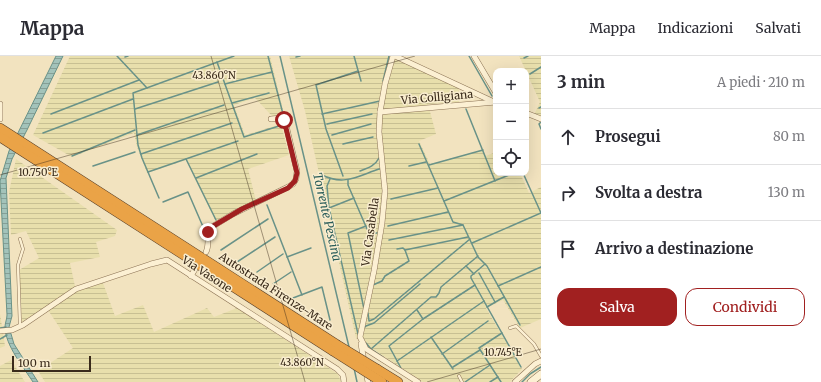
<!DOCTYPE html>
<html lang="it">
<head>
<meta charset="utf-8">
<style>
  body { margin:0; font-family:Merriweather,serif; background:#f2f2f3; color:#2b2b33 }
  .controls { position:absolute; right:12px; top:12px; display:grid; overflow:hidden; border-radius:8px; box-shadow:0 4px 16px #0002 }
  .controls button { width:36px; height:36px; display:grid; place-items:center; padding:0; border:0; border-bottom:1px solid #e1e1e2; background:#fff; color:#2b2b33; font:20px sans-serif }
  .scale { position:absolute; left:12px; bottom:10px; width:79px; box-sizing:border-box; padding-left:4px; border:2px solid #3a2b1b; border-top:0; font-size:11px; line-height:14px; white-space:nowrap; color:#3a2b1b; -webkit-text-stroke:3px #f9edcf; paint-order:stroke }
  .stop { position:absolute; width:12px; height:12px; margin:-9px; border:3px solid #a12020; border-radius:50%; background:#fff }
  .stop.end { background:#a12020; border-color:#fff; box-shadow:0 1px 4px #0008 }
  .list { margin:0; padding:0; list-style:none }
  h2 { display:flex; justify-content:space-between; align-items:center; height:52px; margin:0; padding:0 16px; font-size:17px }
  h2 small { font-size:13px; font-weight:400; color:#7c7c81 }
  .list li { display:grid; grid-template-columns:26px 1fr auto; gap:12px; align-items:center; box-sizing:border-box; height:56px; padding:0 16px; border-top:1px solid #e1e1e2 }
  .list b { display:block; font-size:15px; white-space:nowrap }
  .list em { font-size:13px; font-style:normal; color:#7c7c81 }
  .actions { display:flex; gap:8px; padding:12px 16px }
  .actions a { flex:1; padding:9px 0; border:1px solid #a12020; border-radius:12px; text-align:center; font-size:14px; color:#a12020 }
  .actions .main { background:#a12020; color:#fff }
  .icon { flex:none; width:22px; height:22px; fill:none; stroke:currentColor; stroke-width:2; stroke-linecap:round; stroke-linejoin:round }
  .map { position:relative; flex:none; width:541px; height:326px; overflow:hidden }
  header { display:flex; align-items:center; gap:24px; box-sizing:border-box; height:56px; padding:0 20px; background:#fff; border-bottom:1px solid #e1e1e2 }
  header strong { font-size:19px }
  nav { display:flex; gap:22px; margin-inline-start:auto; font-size:14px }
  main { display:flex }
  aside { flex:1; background:#fff }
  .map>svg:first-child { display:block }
  .farmland { fill:url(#farmland-rules) }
  .water { fill:url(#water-rules); stroke:#699288 }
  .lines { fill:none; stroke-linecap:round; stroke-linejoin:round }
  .stream { stroke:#699288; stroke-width:1.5 }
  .service-casing { stroke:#8c7355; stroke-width:3.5 }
  .minor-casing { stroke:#8c7355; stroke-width:6 }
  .secondary-casing { stroke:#6e5439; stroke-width:8 }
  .motorway-casing { stroke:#5a412a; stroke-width:10 }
  .service { stroke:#fcf0d3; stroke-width:2.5 }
  .minor { stroke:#fcf0d3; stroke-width:5 }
  .secondary { stroke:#fcf0d3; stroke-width:7 }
  .motorway { stroke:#eaa347; stroke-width:9 }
  .motorway-bridge-casing { stroke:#5a412a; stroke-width:10; stroke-linecap:butt }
  .motorway-bridge { stroke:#eaa347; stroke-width:9 }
  .route { stroke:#a12020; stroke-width:5 }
  .ticks { fill:none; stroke:#3a2b1b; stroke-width:1; stroke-opacity:0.45 }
  .labels { text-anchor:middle; stroke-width:3; stroke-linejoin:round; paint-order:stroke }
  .street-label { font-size:11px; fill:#3a2b1b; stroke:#f9edcf }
  .water-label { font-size:12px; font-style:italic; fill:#295c59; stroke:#f9edcf }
  .ticks-label { font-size:10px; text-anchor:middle; fill:#3a2b1b; stroke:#f9edcf; stroke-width:3; stroke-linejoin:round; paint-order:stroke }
</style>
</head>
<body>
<header>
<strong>Mappa</strong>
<nav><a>Mappa</a><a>Indicazioni</a><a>Salvati</a></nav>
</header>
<main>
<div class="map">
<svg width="541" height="326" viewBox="0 0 541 326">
  <defs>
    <pattern id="farmland-rules" width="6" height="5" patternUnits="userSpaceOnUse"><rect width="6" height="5" fill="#e8dfac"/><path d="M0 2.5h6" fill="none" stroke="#c8c093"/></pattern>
    <pattern id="water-rules" width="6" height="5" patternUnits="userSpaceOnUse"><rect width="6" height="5" fill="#a3c3ba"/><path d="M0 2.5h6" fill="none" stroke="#869f96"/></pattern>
  </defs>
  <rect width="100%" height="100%" fill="#f2e3bf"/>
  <g class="farmland">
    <path d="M70 0H270L284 58 272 60 255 42 234 49 245 79 281 68 289 99 248 113 256 145 216 166 186 104 147 117 137 91 134 77 72 101 33 79Z"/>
    <path d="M289 0H395L459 31V46L428 48 436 78 419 85 430 108 483 94 486 100 496 96V117H520L529 137 541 131V263L520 272 503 244 486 252 522 313 510 326H423L356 282 305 55Z"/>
    <path d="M519 0H541V61L534 59 540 46Z"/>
    <path d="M16 103 117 174 115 180 96 186 100 201 70 207 76 235 103 227 115 260 143 249 154 276 207 252 214 261 237 252 338 318 341 326H45L38 315 73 292 46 251 22 266 19 214 39 202 26 175 11 179 9 136Z"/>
    <path d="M0 258 5 290 0 292Z"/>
    <path d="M11 304 25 326H0V310Z"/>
  </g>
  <path class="water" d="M56 0H63L27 74 12 103 6 122 12 260 9 271 14 288 38 326H33C24 312 5 289 5 271 5 267 7 263 7 259L0 125 9 95Z"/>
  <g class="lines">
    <g class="stream">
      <path d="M117 0 147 32"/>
      <path d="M268 0 283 58"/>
      <path d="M280 0 349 291"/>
      <path d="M354 0 361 25"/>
      <path d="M469 0 492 40"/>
      <path d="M125 1 128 0"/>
      <path d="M296 1 300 0"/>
      <path d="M524 2 528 0"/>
      <path d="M217 6 244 81 279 70"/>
      <path d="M530 18 541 11"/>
      <path d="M383 25 389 0"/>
      <path d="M225 28 272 16"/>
      <path d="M232 47 269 37"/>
      <path d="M539 52 541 51"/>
      <path d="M135 53 218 26"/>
      <path d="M466 53 495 125"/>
      <path d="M51 58 139 24"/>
      <path d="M322 58 380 45"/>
      <path d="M541 66 539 68 541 73"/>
      <path d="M327 68 372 58"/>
      <path d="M43 77 133 43"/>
      <path d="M137 79 224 49"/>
      <path d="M332 79 371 68"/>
      <path d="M343 88 373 81"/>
      <path d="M419 88 453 166 463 169 478 201 487 210 520 269"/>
      <path d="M141 98 232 67"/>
      <path d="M72 100 135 74"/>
      <path d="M186 103 216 164"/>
      <path d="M429 109 483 94"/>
      <path d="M93 110 135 96"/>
      <path d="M409 110 426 106"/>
      <path d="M360 115C368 112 375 110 379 102"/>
      <path d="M148 116 238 85"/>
      <path d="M523 117 541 157"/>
      <path d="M322 119C344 130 358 120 379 113H381"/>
      <path d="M343 120 326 73 316 29 358 15"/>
      <path d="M196 122 257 98"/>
      <path d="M330 123 327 130 329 152 358 278"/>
      <path d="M348 124V129L367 173 371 177H378"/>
      <path d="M159 142 142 102 138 89 133 37 234 0"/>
      <path d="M391 143 438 132"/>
      <path d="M444 145 514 117"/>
      <path d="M163 146 188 136 204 173"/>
      <path d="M267 149 302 239"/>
      <path d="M329 152 354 142"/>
      <path d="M388 170 448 156"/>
      <path d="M389 184 463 169"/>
      <path d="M472 187 541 157"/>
      <path d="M221 194 268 163"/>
      <path d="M405 194 468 181"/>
      <path d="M287 201 311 192"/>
      <path d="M237 206 275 181"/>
      <path d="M485 208 471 220V222L521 311"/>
      <path d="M257 216 283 198"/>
      <path d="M479 217 495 246"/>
      <path d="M474 218 466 210 478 200"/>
      <path d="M273 228 291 216"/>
      <path d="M373 229 382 225 385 220 409 205 405 194 403 192 397 193"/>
      <path d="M498 230 541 211"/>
      <path d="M293 242 322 231 330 264"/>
      <path d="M487 251 504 241"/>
      <path d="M364 253 348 177 366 170"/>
      <path d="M417 254 423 263"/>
      <path d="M368 257 369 265 374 263 470 183"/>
      <path d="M0 272 6 271"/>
      <path d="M364 272 366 270 374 267 420 228"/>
      <path d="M431 281 453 313"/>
      <path d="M0 283 7 279"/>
      <path d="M366 287 371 293 383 301"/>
      <path d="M371 293 431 241H436L439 237 441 231 466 210"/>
      <path d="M442 298 488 265"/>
      <path d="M397 305 484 245"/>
      <path d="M453 311 480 294"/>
      <path d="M354 312 357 326"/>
      <path d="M402 314 389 290 423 263 475 229"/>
      <path d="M465 326 490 309"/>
      <path d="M490 326 498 321"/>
      <path d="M501 326 479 292 502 277"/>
      <path d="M522 326 530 318 541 311"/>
    </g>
    <g class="service-casing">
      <g id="service">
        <path d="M20 270 18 209 23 193 20 183"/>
        <path d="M510 272 516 270 534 288 541 300"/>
        <path d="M459 320 462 326"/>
      </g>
    </g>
    <g class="minor-casing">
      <g id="minor">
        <path d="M393 0 385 28 380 56 379 76 385 135 382 167 374 215 360 281 366 293 418 326"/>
        <path d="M395 0 494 46"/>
        <path d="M474 0 496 37"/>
        <path d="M0 48V63"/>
        <path d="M380 56 496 46"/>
        <path d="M526 57 541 63"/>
        <path d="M206 196C210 188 206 180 210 172L233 158 288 131 293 128 296 123 297 115 285 65 281 62 271 63"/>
        <path d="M191 220 195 213"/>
        <path d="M0 275 12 274 23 269 76 233 151 208 167 204 337 313 343 319 344 326"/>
        <path d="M361 288 364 305"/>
        <path d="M366 315 368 326"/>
        <path d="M515 326 535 308 541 305"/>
      </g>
    </g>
    <g class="secondary-casing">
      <path id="secondary" d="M531 326 541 318"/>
    </g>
    <g class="motorway-casing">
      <g id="motorway">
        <path d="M0 72 336 288"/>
        <path d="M0 81 333 295"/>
        <path d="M377 313 398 326"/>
        <path d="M374 321 382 326"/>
      </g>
    </g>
    <use href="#service" class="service"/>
    <use href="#minor" class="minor"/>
    <use href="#secondary" class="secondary"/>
    <use href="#motorway" class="motorway"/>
    <g class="motorway-bridge-casing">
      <g id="motorway-bridge">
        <path d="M336 288 377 313"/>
        <path d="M333 295 374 321"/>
      </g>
    </g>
    <use href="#motorway-bridge" class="motorway-bridge"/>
  </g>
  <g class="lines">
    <path class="route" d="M208 176 210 172 242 153 288 132 295 125 297 117 284 64"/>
  </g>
  <path class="ticks" d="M211 0 305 326M0 119 415 0M427 326 541 293"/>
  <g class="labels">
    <g class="street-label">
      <text transform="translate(437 41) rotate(-5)" y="4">Via Colligiana</text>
      <text transform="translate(370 176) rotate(-82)" y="4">Via Casabella</text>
      <text transform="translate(207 218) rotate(33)" y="4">Via Vasone</text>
      <text transform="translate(276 235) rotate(33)" y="4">Autostrada Firenze-Mare</text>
    </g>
    <g class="water-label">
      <text transform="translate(327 161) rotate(77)" y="4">Torrente Pescina</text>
    </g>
  </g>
  <g class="ticks-label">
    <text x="214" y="23">43.860°N</text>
    <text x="38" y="120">10.750°E</text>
    <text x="503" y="300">10.745°E</text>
    <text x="302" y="310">43.860°N</text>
  </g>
</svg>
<div class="controls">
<button>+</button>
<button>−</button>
<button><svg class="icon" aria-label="locate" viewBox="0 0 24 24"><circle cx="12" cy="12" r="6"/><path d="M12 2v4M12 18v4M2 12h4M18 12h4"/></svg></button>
</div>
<div class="scale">100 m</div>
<div class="stop" style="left:284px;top:64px"></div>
<div class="stop end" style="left:208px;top:176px"></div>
</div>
<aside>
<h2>3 min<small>A piedi · 210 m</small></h2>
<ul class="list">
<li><svg class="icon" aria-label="ahead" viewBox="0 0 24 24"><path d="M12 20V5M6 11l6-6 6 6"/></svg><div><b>Prosegui</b></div><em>80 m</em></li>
<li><svg class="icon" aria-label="right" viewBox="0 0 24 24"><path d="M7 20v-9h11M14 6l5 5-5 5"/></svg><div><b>Svolta a destra</b></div><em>130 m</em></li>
<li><svg class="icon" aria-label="arrive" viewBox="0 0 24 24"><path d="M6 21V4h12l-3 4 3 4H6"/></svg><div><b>Arrivo a destinazione</b></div></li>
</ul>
<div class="actions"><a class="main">Salva</a><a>Condividi</a></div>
</aside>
</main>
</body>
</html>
